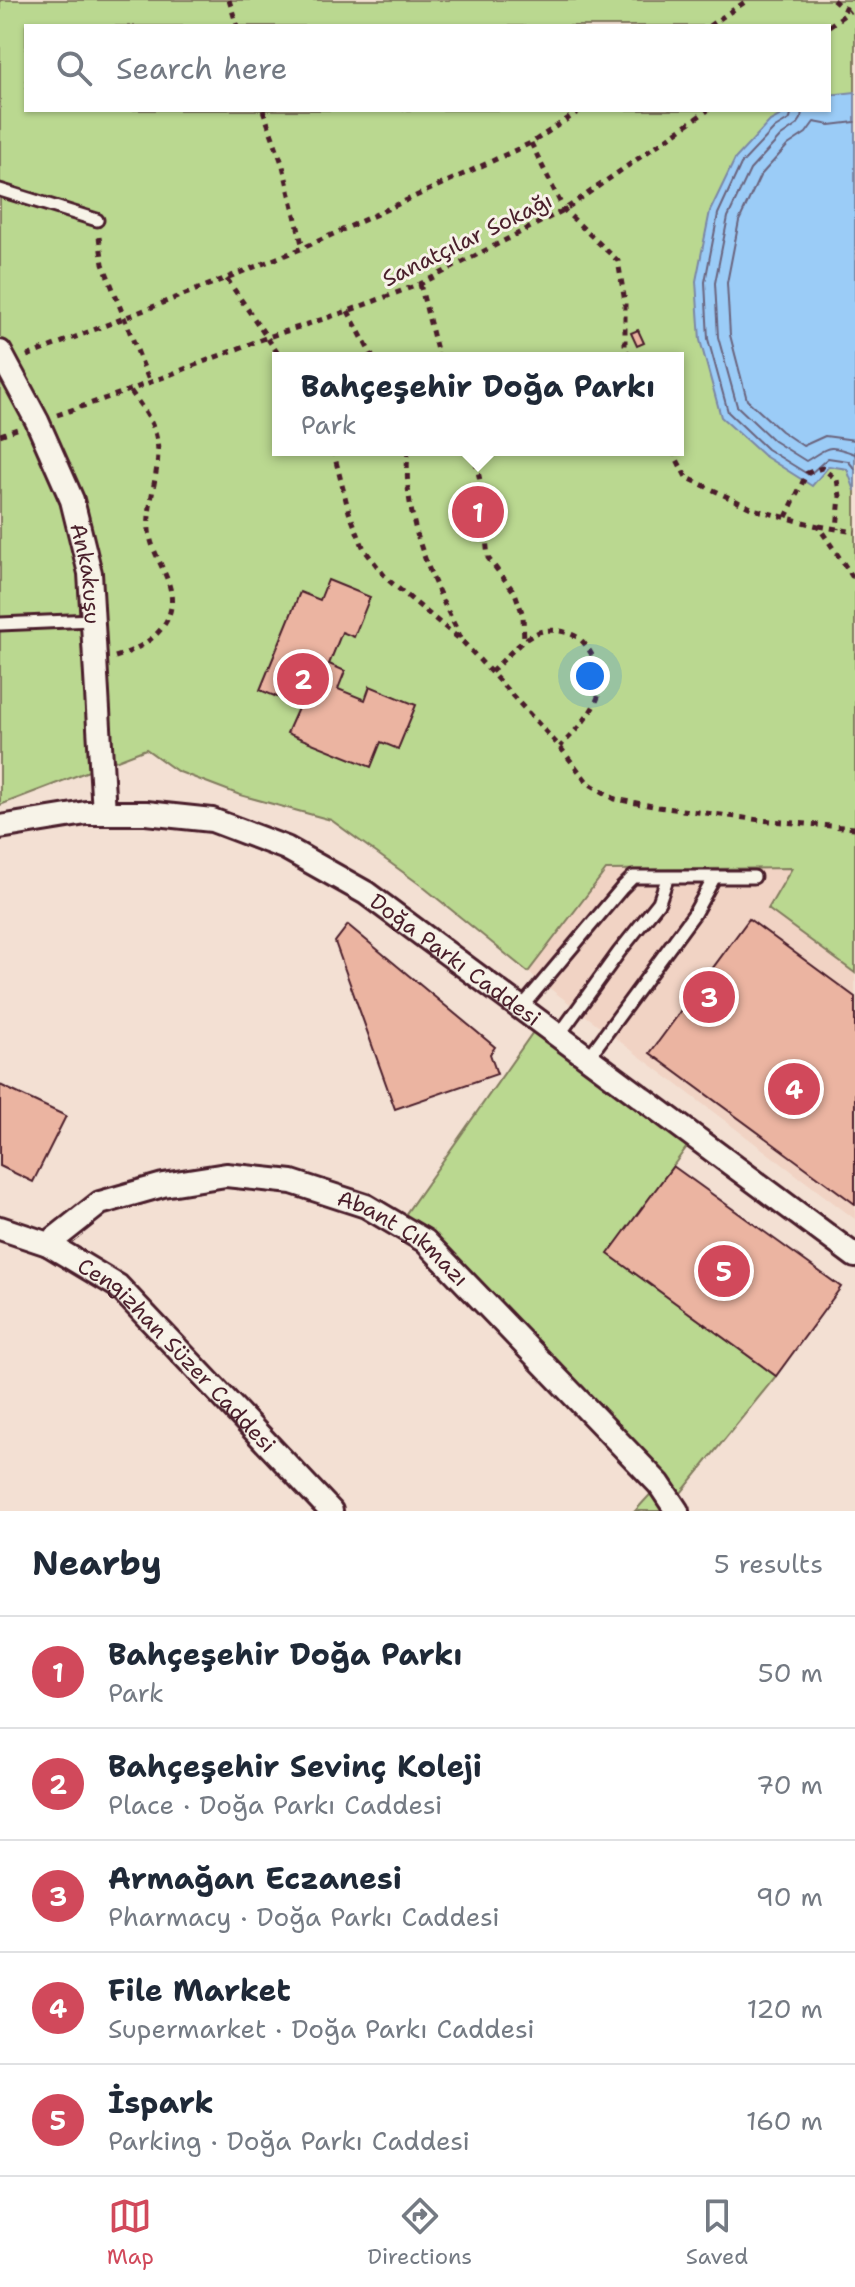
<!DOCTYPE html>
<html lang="en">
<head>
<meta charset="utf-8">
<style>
  body { margin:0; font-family:"Shantell Sans",sans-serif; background:#f2f2f3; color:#1f2937 }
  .you { position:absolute; left:590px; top:676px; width:28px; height:28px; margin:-20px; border:6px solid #fff; border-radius:50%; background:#1a73e8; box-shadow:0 0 0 12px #1a73e833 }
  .badge { display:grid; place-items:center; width:52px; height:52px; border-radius:50%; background:#d1495b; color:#fff; font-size:26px; font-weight:700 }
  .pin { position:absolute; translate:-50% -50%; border:4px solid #fff; box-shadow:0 2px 8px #0006 }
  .popup { position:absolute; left:272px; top:352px; width:412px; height:104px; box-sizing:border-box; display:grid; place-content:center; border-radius:0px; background:#fff; filter:drop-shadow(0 2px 6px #0005); font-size:26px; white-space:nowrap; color:#747a83 }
  .popup b { font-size:30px; color:#1f2937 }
  .popup::after { content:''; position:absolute; left:50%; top:100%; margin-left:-16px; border:16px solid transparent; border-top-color:#fff }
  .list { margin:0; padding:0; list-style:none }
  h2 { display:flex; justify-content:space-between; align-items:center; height:104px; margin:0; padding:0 32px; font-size:34px }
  h2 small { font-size:26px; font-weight:400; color:#747a83 }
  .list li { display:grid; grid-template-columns:52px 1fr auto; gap:24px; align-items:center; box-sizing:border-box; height:112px; padding:0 32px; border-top:2px solid #e0e1e3 }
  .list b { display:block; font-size:30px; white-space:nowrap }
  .list p { margin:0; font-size:26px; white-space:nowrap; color:#747a83 }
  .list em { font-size:26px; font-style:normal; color:#747a83 }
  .icon { flex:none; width:44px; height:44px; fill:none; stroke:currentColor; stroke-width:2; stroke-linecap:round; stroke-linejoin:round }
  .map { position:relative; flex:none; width:855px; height:1511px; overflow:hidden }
  .search { position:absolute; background:#fff; box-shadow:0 2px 6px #0004; left:24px; right:24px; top:24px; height:88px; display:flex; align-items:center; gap:20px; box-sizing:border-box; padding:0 28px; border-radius:0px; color:#747a83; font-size:30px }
  .sheet { height:664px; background:#fff }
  nav { display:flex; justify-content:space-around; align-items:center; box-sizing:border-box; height:112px; border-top:2px solid #e0e1e3; background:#fff; font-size:22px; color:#747a83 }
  nav a { display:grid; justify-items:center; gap:4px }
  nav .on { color:#d1495b }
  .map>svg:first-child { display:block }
  .built { fill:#f1d3c4 }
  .green { fill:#bad890; stroke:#827c5e; stroke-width:2; fill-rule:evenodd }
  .water { fill:#9bccf7; stroke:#7b87a5; stroke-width:2 }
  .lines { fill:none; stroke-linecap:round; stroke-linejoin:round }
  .shore { stroke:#6a647d; stroke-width:2 }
  .building { fill:#ebb4a1; stroke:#4a1f2b; stroke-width:2 }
  .lane-casing { stroke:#4a1f2b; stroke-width:17 }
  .street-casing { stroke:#4a1f2b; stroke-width:28 }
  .path { stroke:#4a1f2b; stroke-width:5; stroke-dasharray:6 6; stroke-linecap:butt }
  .lane { stroke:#f7f3e8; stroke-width:11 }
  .street { stroke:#f7f3e8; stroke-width:22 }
  .labels { text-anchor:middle; stroke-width:6; stroke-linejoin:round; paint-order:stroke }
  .street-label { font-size:22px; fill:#4a1f2b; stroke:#f7f3e8 }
</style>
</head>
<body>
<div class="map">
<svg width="855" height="1511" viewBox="0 0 855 1511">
  <rect width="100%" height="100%" fill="#f3e0d3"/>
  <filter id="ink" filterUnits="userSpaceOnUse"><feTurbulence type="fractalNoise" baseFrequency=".0125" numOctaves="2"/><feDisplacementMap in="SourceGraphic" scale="16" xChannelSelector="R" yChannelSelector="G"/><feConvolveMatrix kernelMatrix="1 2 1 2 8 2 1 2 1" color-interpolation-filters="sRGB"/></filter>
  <g filter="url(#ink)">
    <path class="built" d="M793 868 768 909 855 973V1219L528 972 606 870Z"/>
    <g class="green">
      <path d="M0 0H855V973L768 909 792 868 606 870 528 972 422 886 331 820 240 795 177 771 146 749 0 805ZM26 26H829V110H26ZM278 358H678V450H278Z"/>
      <path d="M540 1022 694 1137 609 1254 776 1376 672 1504 677 1511H635L659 1485 398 1225Z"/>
    </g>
    <path class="water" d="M855 92V491L847 469 829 466 812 486 763 455 721 417 700 340 696 281 710 211 735 159 770 121 790 110H829V95Z"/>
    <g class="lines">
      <g class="shore">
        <path d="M792 110 790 119 775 128 741 164 718 214 705 282 708 339 728 412 767 449 809 475 828 458 848 461 855 469"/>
        <path d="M802 110 801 119 797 125 781 136 750 170 728 217 715 283 718 337 737 406 774 441 806 461C828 448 826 443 855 454"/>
        <path d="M855 122 830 125 814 122 806 133 788 145 760 176 739 221 727 283 730 335 747 400 781 431 803 446 825 436 855 440"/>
      </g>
    </g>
    <g class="building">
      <path d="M638 330 644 343 637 346 631 333Z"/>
      <path d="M328 580 370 597 354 637 342 632 329 664 345 671 338 689 365 700 370 686 416 705 398 749 381 742 371 767 287 733 299 706 260 690 300 592 320 600Z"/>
      <path d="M749 919 855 997V1204L650 1053Z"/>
      <path d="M348 925 495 1047 490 1054 497 1074 395 1109 335 942Z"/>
      <path d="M0 1085 66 1116 33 1182 0 1166Z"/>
      <path d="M673 1166 841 1287 776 1376 608 1254Z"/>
    </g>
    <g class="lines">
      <g class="lane-casing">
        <g id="lane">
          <path d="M0 190 97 220"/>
          <path d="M0 624 92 620"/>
          <path d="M521 1008 622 888 633 877H754"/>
          <path d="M559 1035 619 952 659 902 667 879"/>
          <path d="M588 1058 694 914 714 878"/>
        </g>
      </g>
      <g class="street-casing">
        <g id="street">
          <path id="s1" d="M0 352 37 421 72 500 90 573 104 813"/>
          <path id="s2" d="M0 827 86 813H146L212 820 286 848 366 893 855 1256"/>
          <path id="s3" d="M0 1228 48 1244 118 1286 331 1511"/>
          <path id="s4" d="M48 1244 100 1203 163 1185 226 1175 292 1182 366 1206 425 1241 659 1484 677 1511"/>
        </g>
      </g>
      <g class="path">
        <path d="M229 0 237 26"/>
        <path d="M833 0 841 7 855 13"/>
        <path d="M709 26 748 0"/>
        <path d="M829 26 850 11"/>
        <path d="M263 110 283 166 303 248"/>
        <path d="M531 143 564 210 618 261 625 302V348L631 358"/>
        <path d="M99 237 103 264 150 383"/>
        <path d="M227 279 281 358"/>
        <path d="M420 284 439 358"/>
        <path d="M348 311 373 358"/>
        <path d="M27 356 303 248 531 143 581 110"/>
        <path d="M57 415 130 390 268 337 348 311 420 284 564 210 708 110"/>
        <path d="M0 435 17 429"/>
        <path d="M333 450 349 512 364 549 387 579 463 642 560 747 588 783 615 799 658 807 760 820 855 828"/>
        <path d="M408 450C402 518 431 578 461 638"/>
        <path d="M473 450 485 502V528L488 558 515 593 523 615 524 641"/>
        <path d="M672 450 686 477 753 509 818 526 852 576 855 577"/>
        <path d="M786 517 807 473 822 468 837 480 840 496 837 529"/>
        <path d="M819 526 855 532"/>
        <path d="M115 657C146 647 179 626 170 588 165 568 151 551 149 530 146 497 167 459 153 427 148 414 138 402 130 390"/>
        <path d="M491 672C506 658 520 640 539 632 551 628 571 631 581 640 594 652 604 680 598 697 590 717 574 732 560 747"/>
      </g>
      <use href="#lane" class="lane"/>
      <use href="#street" class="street"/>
    </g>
  </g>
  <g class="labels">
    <g class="street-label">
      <text transform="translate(467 239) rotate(-26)" y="8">Sanatçılar Sokağı</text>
      <text dy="8" stroke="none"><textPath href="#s1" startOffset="240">Ankakuşu</textPath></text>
      <text dy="8" stroke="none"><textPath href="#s2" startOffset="496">Doğa Parkı Caddesi</textPath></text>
      <text dy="8" stroke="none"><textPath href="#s4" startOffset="388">Abant Çıkmazı</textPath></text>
      <text dy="8" stroke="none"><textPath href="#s3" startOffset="222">Cengizhan Süzer Caddesi</textPath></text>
    </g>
  </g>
</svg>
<div class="you"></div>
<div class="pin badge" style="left:478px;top:512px">1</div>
<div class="popup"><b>Bahçeşehir Doğa Parkı</b>Park</div>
<div class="pin badge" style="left:303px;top:679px">2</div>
<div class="pin badge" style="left:709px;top:997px">3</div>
<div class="pin badge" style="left:794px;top:1089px">4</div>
<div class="pin badge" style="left:724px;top:1271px">5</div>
<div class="search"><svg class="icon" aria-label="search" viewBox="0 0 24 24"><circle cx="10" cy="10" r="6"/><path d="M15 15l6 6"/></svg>Search here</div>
</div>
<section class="sheet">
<h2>Nearby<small>5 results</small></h2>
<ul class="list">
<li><span class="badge">1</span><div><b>Bahçeşehir Doğa Parkı</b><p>Park</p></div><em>50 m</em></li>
<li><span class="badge">2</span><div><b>Bahçeşehir Sevinç Koleji</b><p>Place · Doğa Parkı Caddesi</p></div><em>70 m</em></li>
<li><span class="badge">3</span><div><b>Armağan Eczanesi</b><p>Pharmacy · Doğa Parkı Caddesi</p></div><em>90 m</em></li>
<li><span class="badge">4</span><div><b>File Market</b><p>Supermarket · Doğa Parkı Caddesi</p></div><em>120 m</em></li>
<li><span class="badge">5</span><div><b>İspark</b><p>Parking · Doğa Parkı Caddesi</p></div><em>160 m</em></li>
</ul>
</section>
<nav>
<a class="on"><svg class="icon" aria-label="map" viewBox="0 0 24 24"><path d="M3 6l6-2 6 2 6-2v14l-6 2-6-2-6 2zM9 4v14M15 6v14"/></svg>Map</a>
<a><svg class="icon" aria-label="directions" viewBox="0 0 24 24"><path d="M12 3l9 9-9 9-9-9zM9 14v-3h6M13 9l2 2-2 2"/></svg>Directions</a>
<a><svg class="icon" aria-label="saved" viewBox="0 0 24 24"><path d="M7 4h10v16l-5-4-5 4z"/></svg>Saved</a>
</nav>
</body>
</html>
